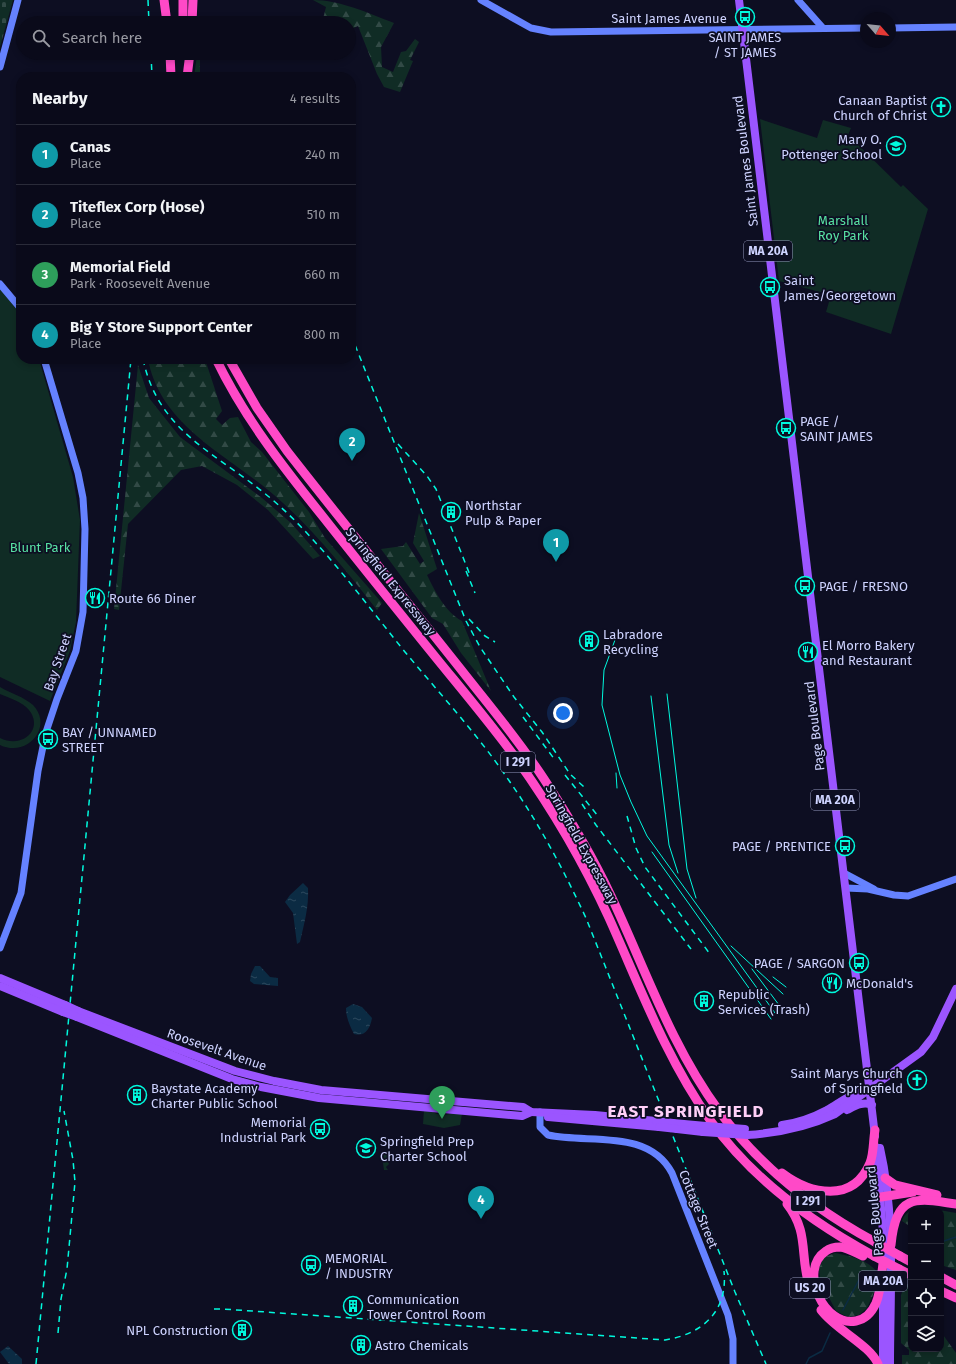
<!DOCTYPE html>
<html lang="en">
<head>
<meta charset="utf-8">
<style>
  body { margin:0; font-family:"Fira Sans",sans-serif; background:#131323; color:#f1f3f6 }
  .controls { position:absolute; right:12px; bottom:12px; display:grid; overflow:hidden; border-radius:8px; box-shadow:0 2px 6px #0003 }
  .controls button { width:36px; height:36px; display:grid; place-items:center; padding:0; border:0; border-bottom:1px solid #2a2b39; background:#0a0a1a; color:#f1f3f6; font:20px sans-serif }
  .compass { position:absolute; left:860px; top:12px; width:36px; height:36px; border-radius:50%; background:#0a0a1a; box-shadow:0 2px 6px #0003; rotate:118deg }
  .you { position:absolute; left:563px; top:713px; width:14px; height:14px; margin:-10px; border:3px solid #fff; border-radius:50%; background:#1a73e8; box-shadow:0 0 0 6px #1a73e833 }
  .badge { display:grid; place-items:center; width:26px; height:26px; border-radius:50%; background:#7c3aed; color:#fff; font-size:13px; font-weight:700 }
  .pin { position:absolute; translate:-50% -33px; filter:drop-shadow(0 1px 2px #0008) }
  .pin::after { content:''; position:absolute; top:21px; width:14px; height:12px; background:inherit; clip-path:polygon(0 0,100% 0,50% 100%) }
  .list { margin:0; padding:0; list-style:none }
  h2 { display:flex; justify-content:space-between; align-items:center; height:52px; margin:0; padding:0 16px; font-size:17px }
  h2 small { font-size:13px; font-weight:400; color:#999aa2 }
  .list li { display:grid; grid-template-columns:26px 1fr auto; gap:12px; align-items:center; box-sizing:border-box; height:60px; padding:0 16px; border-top:1px solid #2a2b39 }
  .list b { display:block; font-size:15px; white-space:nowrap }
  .list p { margin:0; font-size:13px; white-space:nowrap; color:#999aa2 }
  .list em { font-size:13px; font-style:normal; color:#999aa2 }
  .icon { flex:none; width:22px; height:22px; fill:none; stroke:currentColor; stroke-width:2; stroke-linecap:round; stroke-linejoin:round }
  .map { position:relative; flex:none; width:956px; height:1364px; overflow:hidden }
  .search { position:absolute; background:#0a0a1a; box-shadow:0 2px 6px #0003; left:16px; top:16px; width:340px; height:44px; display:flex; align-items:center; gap:10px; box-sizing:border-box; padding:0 14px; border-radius:22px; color:#999aa2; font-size:15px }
  .panel { position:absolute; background:#0a0a1a; box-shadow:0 2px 6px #0003; left:16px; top:72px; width:340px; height:292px; border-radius:16px }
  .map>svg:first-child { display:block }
  .forest { fill:url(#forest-firs) }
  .cemetery { fill:url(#cemetery-stones) }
  .park { fill:#102c25 }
  .water { fill:url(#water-ripples) }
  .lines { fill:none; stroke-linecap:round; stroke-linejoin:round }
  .stream { stroke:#0b2b43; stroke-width:1.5 }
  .secondary { stroke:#6582ff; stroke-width:7 }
  .primary { stroke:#9b55ff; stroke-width:8 }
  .highway { stroke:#ff49c7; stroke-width:9 }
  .tram { stroke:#00f9dd; stroke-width:1 }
  .rail { stroke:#00f9dd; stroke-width:1.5; stroke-dasharray:6 5; stroke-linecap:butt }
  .primary-bridge { stroke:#9b55ff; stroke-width:8 }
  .highway-bridge { stroke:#ff49c7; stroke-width:9 }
  .labels { text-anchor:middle; stroke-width:3.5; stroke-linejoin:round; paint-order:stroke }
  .shield { fill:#0d0e22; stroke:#9498bd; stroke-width:1 }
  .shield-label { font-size:12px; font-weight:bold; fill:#ced3ff }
  .street-label { font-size:13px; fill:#ced3ff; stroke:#0d0e22 }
  .poi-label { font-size:13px; fill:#ced3ff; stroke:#0d0e22; text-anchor:start }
  .park-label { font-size:13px; fill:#58e1a2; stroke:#0d0e22 }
  .district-label { font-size:17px; font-weight:bold; letter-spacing:1px; fill:#ffd0f8; stroke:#0d0e22 }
</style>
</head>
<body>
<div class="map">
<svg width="956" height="1364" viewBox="0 0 956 1364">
  <defs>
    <pattern id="forest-firs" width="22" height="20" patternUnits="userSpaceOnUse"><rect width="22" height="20" fill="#102c25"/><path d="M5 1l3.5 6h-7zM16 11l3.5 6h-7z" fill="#324a46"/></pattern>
    <pattern id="cemetery-stones" width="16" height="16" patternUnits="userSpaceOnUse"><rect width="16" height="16" fill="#102c25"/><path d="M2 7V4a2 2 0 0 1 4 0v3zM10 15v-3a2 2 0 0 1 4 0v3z" fill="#324a46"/></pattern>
    <pattern id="water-ripples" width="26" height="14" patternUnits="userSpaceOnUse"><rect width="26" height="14" fill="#0b2b43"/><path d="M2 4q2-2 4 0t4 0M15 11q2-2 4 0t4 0" fill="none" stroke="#2d495f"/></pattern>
  </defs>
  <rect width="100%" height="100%" fill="#0d0e22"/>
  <g class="forest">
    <path d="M313 0C340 0 368 13 394 23L381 47 382 67 393 72 401 52 406 51 415 39 419 42 410 60 413 61 400 92 384 87 377 74 358 26 349 30V23H322L326 7Z"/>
    <path d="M197 55H200V77H194Z"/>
    <path d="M148 359H205L222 411 216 419 222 425 230 418 238 417 251 442 262 452 309 512 325 538 382 603 377 610C348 573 318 535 283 503 236 458 161 430 148 359Z"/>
    <path d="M138 365 149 398 180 437 262 498 291 523 320 556 313 559 268 510 237 485 202 466 181 470 128 524 119 610 114 609Z"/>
    <path d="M419 513 437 569 427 575C435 591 445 612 462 621L491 691 461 653 443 624 432 618 381 549 403 546 406 542 420 564 424 561 413 543Z"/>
    <path d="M928 1208 956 1213V1270L941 1265V1211H911V1227L902 1221C906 1209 917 1209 928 1208Z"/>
    <path d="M835 1253C850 1256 870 1260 878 1274L873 1295 867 1308 859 1315 848 1317 836 1311 820 1280 819 1269 823 1258Z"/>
    <path d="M906 1282 911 1289V1349H941V1332L956 1353V1364H902V1355H909V1350L901 1343V1295Z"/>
  </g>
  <path class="cemetery" d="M0 0H13L0 47Z"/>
  <g class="park">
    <path d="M760 119 817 138 823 120 851 128 848 135 901 187 903 185 928 209 891 334 826 312 831 295 779 281Z"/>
    <path d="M0 288 21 315V359H39L73 477 80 520 76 622 70 651 50 701 0 677Z"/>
    <path d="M0 687C10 693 24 697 33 705 54 727 27 758 0 745V738C23 749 44 729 29 710 23 702 9 698 0 694Z"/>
    <path d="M424 1110C430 1110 432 1112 437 1114 446 1116 454 1112 462 1114L460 1125 444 1128 423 1124Z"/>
    <path d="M387 1151 390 1152 387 1160 389 1164 386 1167 388 1170H384L383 1163 379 1156Z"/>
  </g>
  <g class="water">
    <path d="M303 883 308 888C309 907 304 924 300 942L297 944 293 913 285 902 290 895Z"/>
    <path d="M255 966H260L270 977 278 978V986L254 984 250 981 251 974Z"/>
    <path d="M353 1004 362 1007 372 1018C370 1028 366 1037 354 1034 350 1026 346 1018 346 1008Z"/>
    <path d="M8 1346 22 1359V1364H9L0 1352Z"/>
  </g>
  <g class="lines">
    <g class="stream">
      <path d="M941 1242 956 1237"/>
      <path d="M843 1310 860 1278"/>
      <path d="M806 1364 809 1358 822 1351 830 1333"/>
    </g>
    <g class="secondary">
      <path d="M481 0 531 28 551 32 866 28"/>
      <path d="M798 0 823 28"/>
      <path d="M890 28 956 27"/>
      <path d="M0 67 18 0"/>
      <path d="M0 284 21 309"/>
      <path d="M844 873 874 889"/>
      <path d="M846 888 868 889 894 895 908 896 956 879"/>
      <path d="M0 948 21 893 38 771 46 732 57 699 76 651 83 612 85 529 83 498 78 473 44 359"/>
      <path d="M540 1112V1127L548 1135C589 1144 648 1128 672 1173L728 1315 733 1339V1364"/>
    </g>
    <g class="primary">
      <path d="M739 0 875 1136"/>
      <path d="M0 978 65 1005"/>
      <path d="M0 986 63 1012"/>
      <path d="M78 1011 235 1071 274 1081 321 1090 523 1107 531 1112 595 1115 656 1121"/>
      <path d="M77 1017 232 1079 261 1087 319 1098 522 1116 531 1112"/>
      <path d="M847 1110C855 1106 863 1101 872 1105"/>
      <path d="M548 1117 659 1127"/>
      <path d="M673 1123 706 1126"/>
      <path d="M782 1125C797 1123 814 1117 827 1110 839 1103 848 1096 861 1091"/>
      <path d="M677 1129 703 1132"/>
      <path d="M747 1135C777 1133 807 1127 835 1114L921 1052 933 1037 956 989"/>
      <path d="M876 1147 883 1232V1265"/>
      <path d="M880 1148C896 1218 890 1292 890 1364"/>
      <path d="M883 1364V1283"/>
    </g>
    <g class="highway">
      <path d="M164 0 167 23"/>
      <path d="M183 0V23"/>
      <path d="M192 23 193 0"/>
      <path d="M170 53 171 77"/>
      <path d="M187 77 190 53"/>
      <path d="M216 359C244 417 283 467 324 518 361 565 399 612 437 659 463 691 490 723 515 757 551 807 583 861 609 918 640 987 666 1058 710 1120 752 1179 811 1222 874 1256"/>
      <path d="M229 359 257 408 287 451C344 524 402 595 459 667 488 704 518 739 544 779 569 817 592 855 611 896 645 968 671 1046 719 1111 760 1167 814 1209 875 1242"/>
      <path d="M782 1173C810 1194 853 1204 870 1163 874 1153 873 1141 875 1130"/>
      <path d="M885 1178 895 1185 937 1195"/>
      <path d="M881 1197 913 1192"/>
      <path d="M787 1204C810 1233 799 1256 810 1288"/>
      <path d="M891 1245C896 1195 913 1197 956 1204"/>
      <path d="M863 1256C856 1253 848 1248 840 1247 835 1247 830 1248 826 1251 797 1270 825 1328 856 1321 866 1319 872 1312 876 1303 881 1291 881 1277 883 1264"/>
      <path d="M900 1256 911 1262"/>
      <path d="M899 1269 911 1275"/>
      <path d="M941 1277 956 1285"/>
      <path d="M941 1291 956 1298"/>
      <path d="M821 1310C836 1330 870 1345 878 1364"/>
    </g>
    <g class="tram">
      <path d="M619 629 604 670 602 705 620 775 631 802 647 836 775 1013"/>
      <path d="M667 694 687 869 696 898"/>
      <path d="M651 696 669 845 678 873"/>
      <path d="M616 773 617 788"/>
      <path d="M652 852 771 1019"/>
      <path d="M731 946 783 994"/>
      <path d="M752 969 779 1005"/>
      <path d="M773 977 786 987"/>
    </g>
    <g class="rail">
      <path d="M148 0 149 23"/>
      <path d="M151 53 152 77"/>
      <path d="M351 335 466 621 480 647 514 697 542 732 570 774 584 787"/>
      <path d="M143 359C158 430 212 451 263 492 282 507 299 524 315 542 347 577 375 615 405 652 440 694 479 736 510 782 540 825 564 871 586 918L735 1292 766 1364"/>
      <path d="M398 444 427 476 436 489 470 575"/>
      <path d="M466 571 475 593"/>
      <path d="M469 619 485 636 495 642"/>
      <path d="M523 717 555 760"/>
      <path d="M565 775 598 816"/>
      <path d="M582 804 596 825 691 949"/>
      <path d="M627 816 636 848 645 867 710 954"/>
      <path d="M214 1309H223L665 1340C703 1334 728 1311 724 1271"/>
      <path d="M58 1333 61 1299 67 1269 75 1182 73 1160 64 1111"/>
      <path d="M36 1364 131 359"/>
    </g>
    <g class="primary-bridge">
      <path d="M65 1005 78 1011"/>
      <path d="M63 1012 77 1017"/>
      <path d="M656 1121 673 1123"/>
      <path d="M706 1126 745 1129"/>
      <path d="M659 1127 677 1129"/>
      <path d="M703 1132 747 1135"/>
    </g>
    <g class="highway-bridge">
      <path d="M875 1242 900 1256"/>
      <path d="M874 1256 899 1269"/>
    </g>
  </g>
  <defs>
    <g id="bus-ring" transform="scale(1)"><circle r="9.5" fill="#0d0e22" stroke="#00f9dd" stroke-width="1.5"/><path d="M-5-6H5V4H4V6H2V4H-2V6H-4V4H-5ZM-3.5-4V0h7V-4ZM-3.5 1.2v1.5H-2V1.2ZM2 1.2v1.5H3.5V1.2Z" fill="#00f9dd"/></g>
    <g id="church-ring" transform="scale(1)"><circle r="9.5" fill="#0d0e22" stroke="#00f9dd" stroke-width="1.5"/><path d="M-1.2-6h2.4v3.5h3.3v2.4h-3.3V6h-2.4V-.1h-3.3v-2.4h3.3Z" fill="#00f9dd"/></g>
    <g id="school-ring" transform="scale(1)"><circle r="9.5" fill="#0d0e22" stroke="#00f9dd" stroke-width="1.5"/><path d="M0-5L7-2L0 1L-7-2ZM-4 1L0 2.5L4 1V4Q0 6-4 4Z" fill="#00f9dd"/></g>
    <g id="building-ring" transform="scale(1)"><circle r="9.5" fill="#0d0e22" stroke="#00f9dd" stroke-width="1.5"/><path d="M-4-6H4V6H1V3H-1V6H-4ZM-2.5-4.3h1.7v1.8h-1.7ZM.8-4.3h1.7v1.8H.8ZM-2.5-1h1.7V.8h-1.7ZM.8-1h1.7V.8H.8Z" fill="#00f9dd"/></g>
    <g id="restaurant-ring" transform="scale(1)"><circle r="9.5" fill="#0d0e22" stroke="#00f9dd" stroke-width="1.5"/><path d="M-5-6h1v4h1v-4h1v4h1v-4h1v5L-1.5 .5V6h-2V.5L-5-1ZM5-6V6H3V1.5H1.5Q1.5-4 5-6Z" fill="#00f9dd"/></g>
  </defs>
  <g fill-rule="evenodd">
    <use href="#bus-ring" x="745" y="17"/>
    <use href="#church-ring" x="941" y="107"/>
    <use href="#school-ring" x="896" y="146"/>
    <use href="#bus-ring" x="770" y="287"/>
    <use href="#bus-ring" x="786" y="428"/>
    <use href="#building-ring" x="451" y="512"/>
    <use href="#bus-ring" x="805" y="586"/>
    <use href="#restaurant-ring" x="95" y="598"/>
    <use href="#building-ring" x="589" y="641"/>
    <use href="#restaurant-ring" x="808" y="652"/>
    <use href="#bus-ring" x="48" y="739"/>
    <use href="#bus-ring" x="845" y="846"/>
    <use href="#bus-ring" x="859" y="963"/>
    <use href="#restaurant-ring" x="832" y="983"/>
    <use href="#building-ring" x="704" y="1001"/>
    <use href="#church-ring" x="917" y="1080"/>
    <use href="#building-ring" x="137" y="1095"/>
    <use href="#bus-ring" x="320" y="1129"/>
    <use href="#school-ring" x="366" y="1148"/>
    <use href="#bus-ring" x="311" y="1265"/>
    <use href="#building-ring" x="353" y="1306"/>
    <use href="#building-ring" x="242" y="1330"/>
    <use href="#building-ring" x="361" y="1345"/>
  </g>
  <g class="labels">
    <g class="shield">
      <rect x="744" y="241" width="48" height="20" rx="3"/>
      <rect x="501" y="752" width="34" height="20" rx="3"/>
      <rect x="811" y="790" width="48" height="20" rx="3"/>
      <rect x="791" y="1191" width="34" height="20" rx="3"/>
      <rect x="859" y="1271" width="48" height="20" rx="3"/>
      <rect x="790" y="1278" width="40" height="20" rx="3"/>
    </g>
    <g class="shield-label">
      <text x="768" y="255">MA 20A</text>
      <text x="518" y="766">I 291</text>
      <text x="835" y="804">MA 20A</text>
      <text x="808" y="1205">I 291</text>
      <text x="883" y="1285">MA 20A</text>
      <text x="810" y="1292">US 20</text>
    </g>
    <g class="street-label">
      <text x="669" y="23">Saint James Avenue</text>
      <text transform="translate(745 161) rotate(-97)" y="5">Saint James Boulevard</text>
      <text transform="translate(391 581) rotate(51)" y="5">Springfield Expressway</text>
      <text transform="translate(57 662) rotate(-71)" y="5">Bay Street</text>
      <text transform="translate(814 726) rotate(-97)" y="5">Page Boulevard</text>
      <text transform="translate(582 844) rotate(61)" y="5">Springfield Expressway</text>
      <text transform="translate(217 1049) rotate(19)" y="5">Roosevelt Avenue</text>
      <text transform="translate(699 1209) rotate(68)" y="5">Cottage Street</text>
      <text transform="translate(874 1211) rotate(-95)" y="5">Page Boulevard</text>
    </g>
    <g class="poi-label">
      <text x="745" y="42" text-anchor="middle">SAINT JAMES<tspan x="745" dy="15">/ ST JAMES</tspan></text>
      <text x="927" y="105" text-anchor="end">Canaan Baptist<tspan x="927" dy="15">Church of Christ</tspan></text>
      <text x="882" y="144" text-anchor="end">Mary O.<tspan x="882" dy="15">Pottenger School</tspan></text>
      <text x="784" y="285">Saint<tspan x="784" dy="15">James/Georgetown</tspan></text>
      <text x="800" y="426">PAGE /<tspan x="800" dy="15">SAINT JAMES</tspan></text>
      <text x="465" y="510">Northstar<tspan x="465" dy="15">Pulp &amp; Paper</tspan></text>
      <text x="819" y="591">PAGE / FRESNO</text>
      <text x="109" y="603">Route 66 Diner</text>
      <text x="603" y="639">Labradore<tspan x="603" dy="15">Recycling</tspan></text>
      <text x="822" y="650">El Morro Bakery<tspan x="822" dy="15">and Restaurant</tspan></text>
      <text x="62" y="737">BAY / UNNAMED<tspan x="62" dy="15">STREET</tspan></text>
      <text x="831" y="851" text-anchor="end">PAGE / PRENTICE</text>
      <text x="845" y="968" text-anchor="end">PAGE / SARGON</text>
      <text x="846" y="988">McDonald's</text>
      <text x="718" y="999">Republic<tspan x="718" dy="15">Services (Trash)</tspan></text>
      <text x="903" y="1078" text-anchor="end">Saint Marys Church<tspan x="903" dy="15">of Springfield</tspan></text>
      <text x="151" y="1093">Baystate Academy<tspan x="151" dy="15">Charter Public School</tspan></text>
      <text x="306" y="1127" text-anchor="end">Memorial<tspan x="306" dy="15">Industrial Park</tspan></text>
      <text x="380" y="1146">Springfield Prep<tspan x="380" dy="15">Charter School</tspan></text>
      <text x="325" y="1263">MEMORIAL<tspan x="325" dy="15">/ INDUSTRY</tspan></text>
      <text x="367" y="1304">Communication<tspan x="367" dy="15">Tower Control Room</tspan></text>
      <text x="228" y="1335" text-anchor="end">NPL Construction</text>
      <text x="375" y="1350">Astro Chemicals</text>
    </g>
    <g class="park-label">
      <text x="843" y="225">Marshall<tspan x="843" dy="15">Roy Park</tspan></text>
      <text x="40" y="552">Blunt Park</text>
    </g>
    <g class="district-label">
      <text x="686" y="1117">EAST SPRINGFIELD</text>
    </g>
  </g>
</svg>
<div class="controls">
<button>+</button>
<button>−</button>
<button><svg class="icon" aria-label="locate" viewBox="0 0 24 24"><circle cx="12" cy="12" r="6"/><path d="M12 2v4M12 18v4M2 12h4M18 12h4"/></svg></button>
<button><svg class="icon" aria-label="layers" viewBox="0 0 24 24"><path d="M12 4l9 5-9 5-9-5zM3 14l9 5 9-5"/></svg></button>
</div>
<svg class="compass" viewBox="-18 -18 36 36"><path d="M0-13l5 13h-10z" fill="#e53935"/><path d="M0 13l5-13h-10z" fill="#999aa2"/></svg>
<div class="you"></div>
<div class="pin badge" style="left:556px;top:562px;background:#0f9aa8">1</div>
<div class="pin badge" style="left:352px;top:461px;background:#0f9aa8">2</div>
<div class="pin badge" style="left:442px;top:1119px;background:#2e9e5b">3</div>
<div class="pin badge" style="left:481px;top:1219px;background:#0f9aa8">4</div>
<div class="search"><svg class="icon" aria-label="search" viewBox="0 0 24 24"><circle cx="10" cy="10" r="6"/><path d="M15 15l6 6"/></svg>Search here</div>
<section class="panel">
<h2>Nearby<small>4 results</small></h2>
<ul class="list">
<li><span class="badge" style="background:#0f9aa8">1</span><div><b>Canas</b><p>Place</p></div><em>240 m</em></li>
<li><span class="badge" style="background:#0f9aa8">2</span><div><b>Titeflex Corp (Hose)</b><p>Place</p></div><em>510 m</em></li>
<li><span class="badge" style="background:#2e9e5b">3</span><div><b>Memorial Field</b><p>Park · Roosevelt Avenue</p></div><em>660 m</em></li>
<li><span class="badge" style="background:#0f9aa8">4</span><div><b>Big Y Store Support Center</b><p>Place</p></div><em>800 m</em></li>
</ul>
</section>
</div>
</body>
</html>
